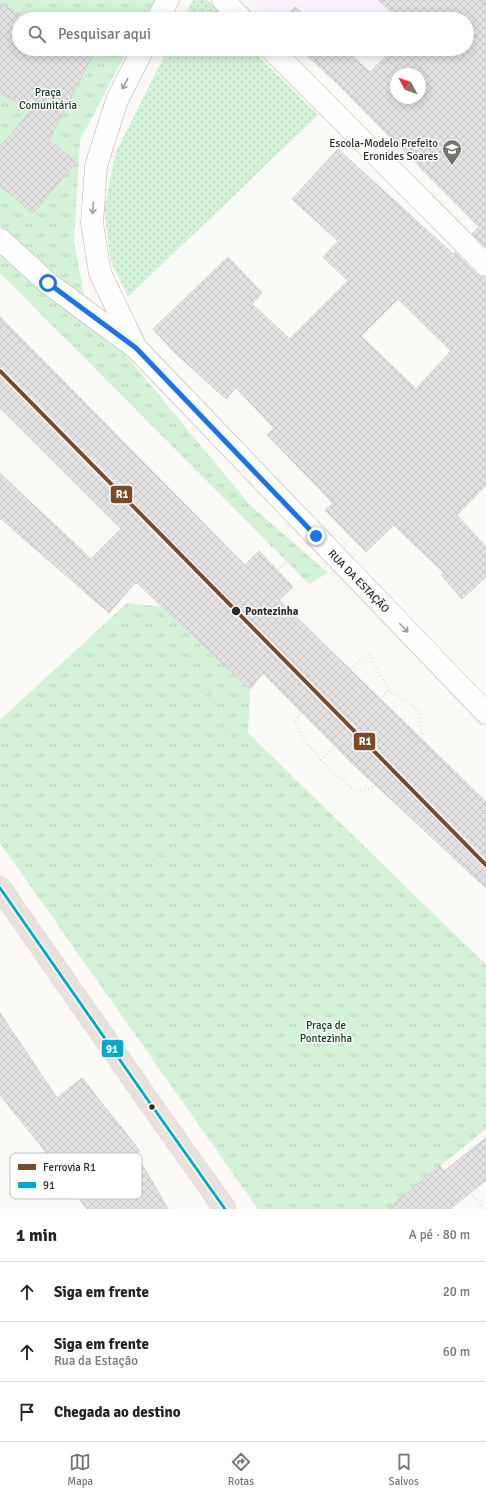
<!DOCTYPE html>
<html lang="pt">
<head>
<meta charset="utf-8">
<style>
  body { margin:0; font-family:Signika,sans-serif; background:#f2f2f2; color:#222 }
  .compass { position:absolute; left:390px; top:68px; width:36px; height:36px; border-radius:50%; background:#fff; box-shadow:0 2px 10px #0003; rotate:311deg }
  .stop { position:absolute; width:12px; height:12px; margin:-9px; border:3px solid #1a73e8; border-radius:50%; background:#fff }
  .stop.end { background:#1a73e8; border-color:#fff; box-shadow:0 1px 4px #0008 }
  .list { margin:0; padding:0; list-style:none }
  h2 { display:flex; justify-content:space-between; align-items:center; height:52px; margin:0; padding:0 16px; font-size:17px }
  h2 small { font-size:13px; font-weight:400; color:#767676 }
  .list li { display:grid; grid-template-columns:26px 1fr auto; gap:12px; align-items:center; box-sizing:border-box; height:60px; padding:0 16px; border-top:1px solid #e0e0e0 }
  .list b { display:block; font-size:15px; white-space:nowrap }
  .list p { margin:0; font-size:13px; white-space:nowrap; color:#767676 }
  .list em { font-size:13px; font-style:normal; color:#767676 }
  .icon { flex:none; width:22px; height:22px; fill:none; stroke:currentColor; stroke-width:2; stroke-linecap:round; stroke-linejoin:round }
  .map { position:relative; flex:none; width:486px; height:1209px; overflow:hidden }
  .search { position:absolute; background:#fff; box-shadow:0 2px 10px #0003; left:12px; right:12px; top:12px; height:44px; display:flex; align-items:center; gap:10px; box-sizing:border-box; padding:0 14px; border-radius:22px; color:#767676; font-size:15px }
  .sheet { height:232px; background:#fff }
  nav { display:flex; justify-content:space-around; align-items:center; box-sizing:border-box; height:56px; border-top:1px solid #e0e0e0; background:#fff; font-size:11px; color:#767676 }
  nav a { display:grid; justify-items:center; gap:2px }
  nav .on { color:#76736f }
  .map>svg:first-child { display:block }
  .education { fill:#faf1fa }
  .park { fill:url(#park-tufts) }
  .garden { fill:url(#garden-dots) }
  .building { fill:url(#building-cross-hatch); stroke:#d3d2d3; fill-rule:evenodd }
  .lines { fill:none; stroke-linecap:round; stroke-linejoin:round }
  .street-casing { stroke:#b5b3b0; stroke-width:23 }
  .primary-casing { stroke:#d8d6d5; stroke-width:23 }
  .path { stroke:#e1e0de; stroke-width:2.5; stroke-dasharray:1 3; stroke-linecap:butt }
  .street { stroke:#fefefe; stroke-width:22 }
  .primary { stroke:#eae1dc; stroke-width:22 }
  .path-bridge { stroke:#e1e0de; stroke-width:2.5; stroke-dasharray:1 3; stroke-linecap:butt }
  .bus-1-casing { stroke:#fff; stroke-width:6 }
  .bus-1 { stroke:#00a9ce; stroke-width:3 }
  .rail-1-casing { stroke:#fff; stroke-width:7 }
  .rail-1 { stroke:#7a4b2a; stroke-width:4 }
  .oneway { stroke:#a09f9d }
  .route { stroke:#1a73e8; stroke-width:5 }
  .stop-dot { fill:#2e2b27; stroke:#fff; stroke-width:1.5 }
  .labels { text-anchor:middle; stroke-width:3; stroke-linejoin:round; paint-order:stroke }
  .park-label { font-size:11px; fill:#13351d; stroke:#fff }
  .poi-label { font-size:11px; fill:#2e2b27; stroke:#fff; text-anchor:end }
  .street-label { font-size:11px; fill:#2e2b27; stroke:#fff }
  .stop-label { font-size:11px; font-weight:bold; fill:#2e2b27; stroke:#fff; text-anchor:start }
  .key { fill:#fff; stroke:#c0bfbe; stroke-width:1 }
  .key-label { font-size:11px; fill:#2e2b27 }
  .line-badge { stroke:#fff; stroke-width:1.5 }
  .badge-label { font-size:11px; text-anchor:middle; font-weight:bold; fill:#fff }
</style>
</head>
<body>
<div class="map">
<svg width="486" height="1209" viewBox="0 0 486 1209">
  <defs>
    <pattern id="park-tufts" width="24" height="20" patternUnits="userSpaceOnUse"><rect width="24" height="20" fill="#d4f2d8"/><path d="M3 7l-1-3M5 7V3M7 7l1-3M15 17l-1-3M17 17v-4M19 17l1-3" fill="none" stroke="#b6d0b9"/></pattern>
    <pattern id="garden-dots" width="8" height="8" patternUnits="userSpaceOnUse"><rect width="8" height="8" fill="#d4f2d8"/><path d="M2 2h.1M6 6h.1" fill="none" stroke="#b6d0b9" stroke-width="1.8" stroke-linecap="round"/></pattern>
    <pattern id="building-cross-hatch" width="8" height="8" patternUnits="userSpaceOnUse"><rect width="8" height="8" fill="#e4e2e3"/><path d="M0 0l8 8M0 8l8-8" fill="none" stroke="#c4c2c3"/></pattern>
  </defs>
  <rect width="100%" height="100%" fill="#fbf9f6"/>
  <path class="education" d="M251 0H442L460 19H270Z"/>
  <g class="park">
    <path d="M0 0H155L144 19H19V49H128L80 140 74 241 84 295 120 348 250 505 328 573 309 584 0 273Z"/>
    <path d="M127 603 163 607 250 689 248 733 486 965V1129L387 1209H258L0 843V720Z"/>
  </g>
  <g class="garden">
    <path d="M193 0H208L225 19H183Z"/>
    <path d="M168 49H251L318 115 128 297 111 262 104 210 116 152Z"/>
  </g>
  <g class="building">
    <path d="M378 0H486V247L472 234 479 227 336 82 306 55 305 56 297 49H344L370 72 394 49H467V19H400ZM396 74H420V98H396Z"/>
    <path d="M0 3 29 19H19V49H86L94 53 49 140 76 162 33 213 0 186V147L31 110 0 93Z"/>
    <path d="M295 7 309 19H285Z"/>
    <path d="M338 149 453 254 455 252 477 274 482 277H486V485L457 515 486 547V577L462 599 441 575 444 573 394 525 366 552 325 510 333 503 267 435 274 428 236 388 226 399 174 352 153 329 228 257 262 293 252 304 290 339 348 281 323 257 338 241 292 199ZM398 299 451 351 416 389 361 336Z"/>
    <path d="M0 317 245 565 259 551 293 587 279 600 486 802V888L355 766 263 673 250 689 136 582 109 613 0 518V473L91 559 121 529 0 408Z"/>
    <path d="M0 1013 57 1098 82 1078 140 1151 136 1154 168 1209H87L59 1174 62 1172 0 1095Z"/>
    <path d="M486 1138V1180L450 1209H387L440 1166 444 1171Z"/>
  </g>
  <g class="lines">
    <g class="street-casing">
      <g id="street">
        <path d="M223 0 242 19"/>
        <path d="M158 19 168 0"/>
        <path d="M143 49 117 100 96 166 92 223 100 273 136 348 486 713"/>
        <path d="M271 49 486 265"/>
        <path d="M0 239 48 283 133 346"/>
      </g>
    </g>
    <g class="primary-casing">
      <path id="primary" d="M0 888 152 1106 225 1209"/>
    </g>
    <g class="path">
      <path d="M0 329 424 754 486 813"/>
      <path d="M0 397 386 783 486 877"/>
      <path d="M258 588 296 553"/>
      <path d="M344 674 368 654 389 690 419 711 424 754"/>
      <path d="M307 704 295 721 302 737 321 760 356 792 386 783"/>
      <path d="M59 927 224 810 236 774 237 748 190 654 187 643 191 633 212 609"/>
      <path d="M483 1209 441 1153 486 1118"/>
    </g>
    <use href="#street" class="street"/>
    <use href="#primary" class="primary"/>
    <path class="path-bridge" d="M321 760 389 690"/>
    <g class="bus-1-casing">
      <path id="bus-1" d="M0 888 152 1106 225 1209"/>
    </g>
    <use href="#bus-1" class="bus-1"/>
    <g class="rail-1-casing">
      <path id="rail-1" d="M0 371 486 865"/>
    </g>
    <use href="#rail-1" class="rail-1"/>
  </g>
  <defs><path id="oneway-shaft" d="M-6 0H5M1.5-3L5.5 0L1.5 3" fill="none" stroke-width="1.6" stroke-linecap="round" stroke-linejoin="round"/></defs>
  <g class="oneway">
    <use href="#oneway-shaft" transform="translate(125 84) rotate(117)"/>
    <use href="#oneway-shaft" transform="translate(93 208) rotate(94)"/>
    <use href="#oneway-shaft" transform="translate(404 628) rotate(46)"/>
  </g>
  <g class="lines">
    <path class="route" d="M48 283 136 348 316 536"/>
  </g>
  <defs>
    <g id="school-pin" transform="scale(1)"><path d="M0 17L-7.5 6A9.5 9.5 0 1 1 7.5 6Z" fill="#76736f" stroke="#fff"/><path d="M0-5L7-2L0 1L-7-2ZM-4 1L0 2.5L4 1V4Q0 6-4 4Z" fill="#fff"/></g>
  </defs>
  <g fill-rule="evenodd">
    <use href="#school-pin" x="452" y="149"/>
  </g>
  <g class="stop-dot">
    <circle cx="236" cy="611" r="5"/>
    <circle cx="152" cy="1107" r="3.5"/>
  </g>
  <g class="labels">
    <g class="park-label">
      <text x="48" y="96">Praça<tspan x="48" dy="13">Comunitária</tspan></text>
      <text x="326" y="1029">Praça de<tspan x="326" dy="13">Pontezinha</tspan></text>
    </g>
    <g class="poi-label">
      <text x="438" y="147">Escola-Modelo Prefeito<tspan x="438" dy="13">Eronides Soares</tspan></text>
    </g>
    <g class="street-label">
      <text transform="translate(359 581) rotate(46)" y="4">RUA DA ESTAÇÃO</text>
    </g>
    <g class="stop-label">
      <text x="245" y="615">Pontezinha</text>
    </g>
  </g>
  <rect x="10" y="1153" width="132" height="46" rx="6" class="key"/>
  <rect x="18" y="1164" width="18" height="6" fill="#7a4b2a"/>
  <rect x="18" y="1182" width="18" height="6" fill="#00a9ce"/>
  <g class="key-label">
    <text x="43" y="1171">Ferrovia R1</text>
    <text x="43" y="1189">91</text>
  </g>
  <g class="line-badge">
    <rect x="110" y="485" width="23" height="19" rx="4" fill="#7a4b2a"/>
    <rect x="353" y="732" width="23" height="19" rx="4" fill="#7a4b2a"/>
    <rect x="101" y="1039" width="23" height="19" rx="4" fill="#00a9ce"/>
  </g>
  <g class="badge-label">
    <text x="122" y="498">R1</text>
    <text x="365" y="745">R1</text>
    <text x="112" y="1053">91</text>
  </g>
</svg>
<svg class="compass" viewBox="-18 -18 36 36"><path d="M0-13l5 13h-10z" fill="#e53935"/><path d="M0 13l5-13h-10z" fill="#767676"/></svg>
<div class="stop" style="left:48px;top:283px"></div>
<div class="stop end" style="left:316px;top:536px"></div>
<div class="search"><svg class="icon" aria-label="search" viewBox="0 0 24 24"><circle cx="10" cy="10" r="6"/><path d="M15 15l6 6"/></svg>Pesquisar aqui</div>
</div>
<section class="sheet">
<h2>1 min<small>A pé · 80 m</small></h2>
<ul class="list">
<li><svg class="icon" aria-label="ahead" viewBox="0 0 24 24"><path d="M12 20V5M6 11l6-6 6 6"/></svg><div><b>Siga em frente</b></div><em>20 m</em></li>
<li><svg class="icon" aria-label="ahead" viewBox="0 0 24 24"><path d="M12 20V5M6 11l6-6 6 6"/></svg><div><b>Siga em frente</b><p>Rua da Estação</p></div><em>60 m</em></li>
<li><svg class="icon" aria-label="arrive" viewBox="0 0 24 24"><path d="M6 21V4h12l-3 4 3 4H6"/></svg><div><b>Chegada ao destino</b></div></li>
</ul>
</section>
<nav>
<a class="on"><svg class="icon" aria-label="map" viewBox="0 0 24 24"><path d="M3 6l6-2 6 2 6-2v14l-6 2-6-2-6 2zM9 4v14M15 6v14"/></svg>Mapa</a>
<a><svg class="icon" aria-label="directions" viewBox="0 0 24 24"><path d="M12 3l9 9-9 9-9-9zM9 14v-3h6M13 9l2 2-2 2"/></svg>Rotas</a>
<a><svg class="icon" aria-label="saved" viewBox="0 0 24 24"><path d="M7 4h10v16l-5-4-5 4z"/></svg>Salvos</a>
</nav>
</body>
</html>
